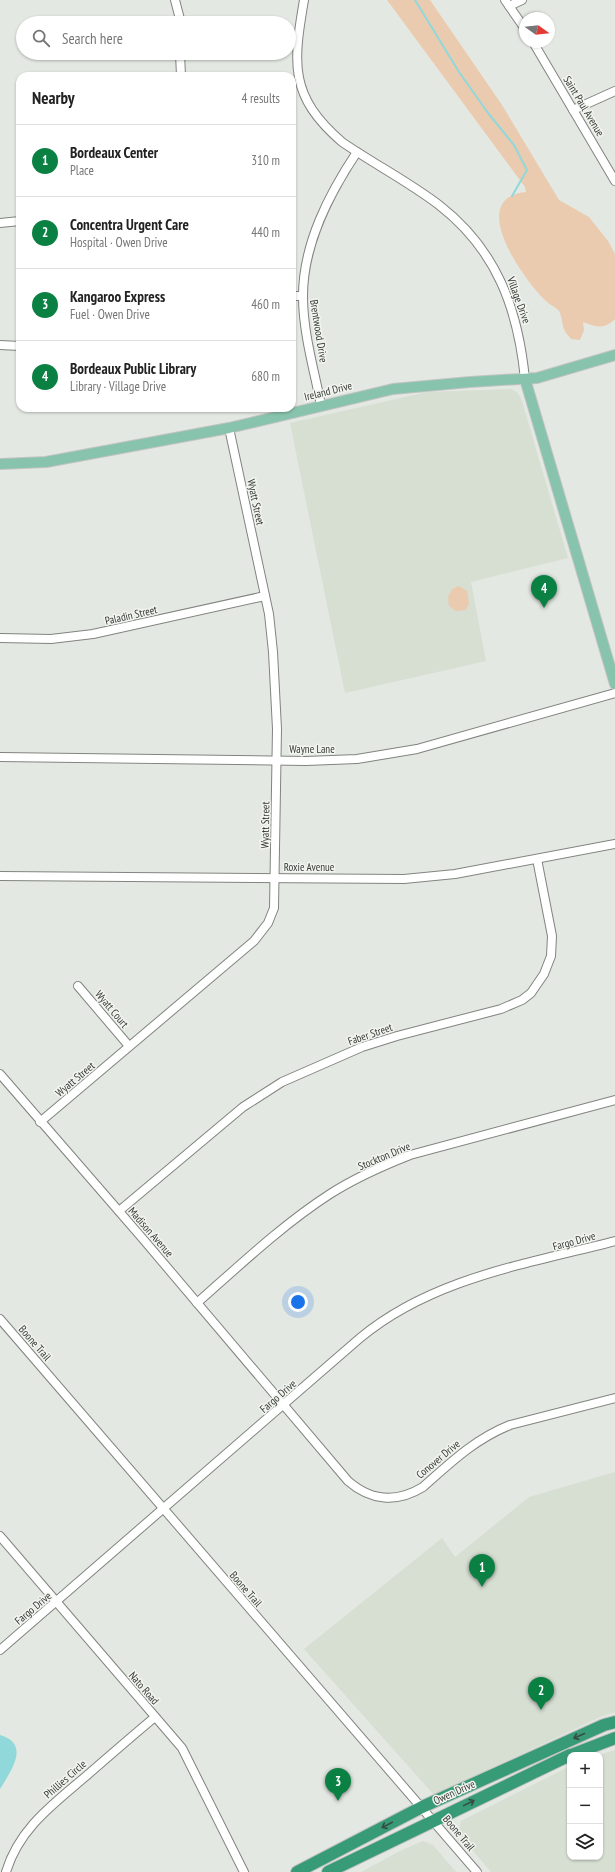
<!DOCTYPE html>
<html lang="en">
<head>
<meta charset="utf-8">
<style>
  body { margin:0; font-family:"PT Sans Narrow",sans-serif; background:#f6f6f6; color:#222 }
  .controls { position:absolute; right:12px; bottom:12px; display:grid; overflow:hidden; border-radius:8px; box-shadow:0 1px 3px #0004 }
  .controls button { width:36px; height:36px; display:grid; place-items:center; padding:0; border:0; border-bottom:1px solid #e0e0e0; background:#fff; color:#222; font:20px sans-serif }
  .compass { position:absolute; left:519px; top:12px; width:36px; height:36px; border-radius:50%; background:#fff; box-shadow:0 1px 3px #0004; rotate:105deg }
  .you { position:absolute; left:298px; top:1302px; width:14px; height:14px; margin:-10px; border:3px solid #fff; border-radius:50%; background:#1a73e8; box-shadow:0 0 0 6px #1a73e833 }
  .badge { display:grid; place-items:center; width:26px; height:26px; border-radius:50%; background:#0b8043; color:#fff; font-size:13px; font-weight:700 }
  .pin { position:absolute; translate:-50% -33px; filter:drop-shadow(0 1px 2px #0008) }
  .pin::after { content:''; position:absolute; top:21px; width:14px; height:12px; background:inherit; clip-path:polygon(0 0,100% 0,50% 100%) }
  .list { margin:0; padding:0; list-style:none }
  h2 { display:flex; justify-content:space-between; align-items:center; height:52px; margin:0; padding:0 16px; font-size:17px }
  h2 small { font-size:13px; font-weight:400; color:#767676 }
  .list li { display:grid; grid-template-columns:26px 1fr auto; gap:12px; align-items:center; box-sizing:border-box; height:72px; padding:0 16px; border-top:1px solid #e0e0e0 }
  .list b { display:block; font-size:15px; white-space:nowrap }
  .list p { margin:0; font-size:13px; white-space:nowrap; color:#767676 }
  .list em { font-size:13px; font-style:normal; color:#767676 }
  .icon { flex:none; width:22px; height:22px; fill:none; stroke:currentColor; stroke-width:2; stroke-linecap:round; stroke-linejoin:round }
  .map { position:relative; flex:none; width:615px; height:1872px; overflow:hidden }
  .search { position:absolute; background:#fff; box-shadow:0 1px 3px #0004; left:16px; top:16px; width:280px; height:44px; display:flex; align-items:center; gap:10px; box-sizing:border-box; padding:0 14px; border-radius:22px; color:#767676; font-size:15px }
  .panel { position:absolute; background:#fff; box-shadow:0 1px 3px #0004; left:16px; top:72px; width:280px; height:340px; border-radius:12px }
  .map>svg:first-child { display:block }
  .built { fill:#d7ded2 }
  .green { fill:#eacbaf }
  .water { fill:#90d8da }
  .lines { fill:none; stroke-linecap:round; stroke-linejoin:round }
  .stream { stroke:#90d8da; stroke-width:2 }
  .minor-casing { stroke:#81847f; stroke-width:10 }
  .major-casing { stroke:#c3c4c3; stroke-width:12 }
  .highway-casing { stroke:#c3c4c3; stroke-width:14 }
  .minor { stroke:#fff; stroke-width:8 }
  .major { stroke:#88c3ad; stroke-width:10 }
  .highway { stroke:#389b77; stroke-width:12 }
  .oneway { stroke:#374d43 }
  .labels { text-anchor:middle; stroke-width:3; stroke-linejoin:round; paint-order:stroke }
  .street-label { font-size:11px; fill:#373936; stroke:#f2f5ef }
</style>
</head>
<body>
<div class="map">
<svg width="615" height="1872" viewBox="0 0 615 1872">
  <rect width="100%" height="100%" fill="#e4e8e2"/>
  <g class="built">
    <path d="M511 389 517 392 522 401 568 558 471 582 486 661 345 693 290 423 427 392Z"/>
    <path d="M615 1472V1712L600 1717 434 1795 304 1649 442 1538 455 1557 529 1497Z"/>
    <path d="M615 1750V1872H491L463 1839 459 1829 461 1821 570 1766V1857H600V1755H598Z"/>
    <path d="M423 1841 433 1845 456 1872H361L400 1851Z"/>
  </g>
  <g class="green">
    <path d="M387 0H430L502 105 559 200 589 217 608 241 615 254V319C604 330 596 327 583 322L584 330 580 340 571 339C569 336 565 333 564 329 562 324 562 316 559 311 556 307 548 304 545 300 524 280 465 198 526 192L525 187Z"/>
    <path d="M459 586 467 591 469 603 466 610 456 611 449 606 448 597 452 589Z"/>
  </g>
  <path class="water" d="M0 1735C31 1744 11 1771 0 1789Z"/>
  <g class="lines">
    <path class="stream" d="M415 0 459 72 488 113 514 145 527 170 512 196"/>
    <g class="minor-casing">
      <g id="minor">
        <path d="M175 0 181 23"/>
        <path d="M304 0C293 64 289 96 342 142 374 164 409 182 439 205 497 250 518 309 525 379"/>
        <path d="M505 0 525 29"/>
        <path d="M509 6 522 0"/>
        <path d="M533 42 615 181"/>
        <path d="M180 53 181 76"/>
        <path d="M573 110 615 91"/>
        <path d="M0 223 20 221"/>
        <path d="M292 296H303"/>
        <path d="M0 345 20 346"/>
        <path d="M321 405C314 369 303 333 303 296 303 244 329 194 357 152"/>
        <path d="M0 638 51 639 93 634 265 596"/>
        <path d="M0 757 306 761 357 759 417 749 615 693"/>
        <path d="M0 876 404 879 455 874 615 844"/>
        <path d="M78 986 129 1046"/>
        <path d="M0 1074 143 1239 348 1481C371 1501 397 1503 423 1487 450 1463 475 1439 510 1425L615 1398"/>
        <path d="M40 1122 254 941 268 923 274 908 277 729 273 652 269 614 229 428"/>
        <path d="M119 1211 243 1107 282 1082 362 1047 397 1036 501 1009 522 1000 531 993 544 974 551 956 552 936 537 859"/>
        <path d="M197 1303C239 1266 282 1225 330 1194 355 1178 382 1166 410 1155L615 1100"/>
        <path d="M0 1319 477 1872"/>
        <path d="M0 1536 182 1748 244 1872"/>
        <path d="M0 1650 360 1338C432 1278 527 1264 615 1241"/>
        <path d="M6 1872C19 1829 52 1805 85 1777 108 1757 131 1737 155 1717"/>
      </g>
    </g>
    <g class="major-casing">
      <g id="major">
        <path d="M525 379 615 684"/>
        <path d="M0 464 46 462 229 428 393 389 470 382 537 378 615 355"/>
      </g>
    </g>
    <g class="highway-casing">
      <g id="highway">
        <path d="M571 1755 615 1738"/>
        <path d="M297 1872 422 1807 604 1725 615 1722"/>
        <path d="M328 1872 570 1755"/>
      </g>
    </g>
    <use href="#minor" class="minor"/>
    <use href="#major" class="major"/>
    <use href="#highway" class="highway"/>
  </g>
  <defs><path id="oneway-shaft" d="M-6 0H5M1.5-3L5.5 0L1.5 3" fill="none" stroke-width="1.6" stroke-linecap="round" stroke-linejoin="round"/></defs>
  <g class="oneway">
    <use href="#oneway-shaft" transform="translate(579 1736) rotate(156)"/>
    <use href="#oneway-shaft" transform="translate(469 1803) rotate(-26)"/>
    <use href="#oneway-shaft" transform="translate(387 1825) rotate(152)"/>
  </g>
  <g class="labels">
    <g class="street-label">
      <text transform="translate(584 106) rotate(59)" y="4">Saint Paul Avenue</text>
      <text transform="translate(519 300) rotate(70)" y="4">Village Drive</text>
      <text transform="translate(319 331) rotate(81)" y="4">Brentwood Drive</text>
      <text transform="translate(328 391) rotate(-14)" y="4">Ireland Drive</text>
      <text transform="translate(256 502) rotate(78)" y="4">Wyatt Street</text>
      <text transform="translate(131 615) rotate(-13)" y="4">Paladin Street</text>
      <text x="312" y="753">Wayne Lane</text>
      <text transform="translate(265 825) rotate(-89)" y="4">Wyatt Street</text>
      <text x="309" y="871">Roxie Avenue</text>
      <text transform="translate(112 1009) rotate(50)" y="4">Wyatt Court</text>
      <text transform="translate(370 1034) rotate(-19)" y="4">Faber Street</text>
      <text transform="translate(75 1079) rotate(-40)" y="4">Wyatt Street</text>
      <text transform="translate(384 1156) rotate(-23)" y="4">Stockton Drive</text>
      <text transform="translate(151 1232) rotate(49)" y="4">Madison Avenue</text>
      <text transform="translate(574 1241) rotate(-15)" y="4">Fargo Drive</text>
      <text transform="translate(35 1343) rotate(49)" y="4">Boone Trail</text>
      <text transform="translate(278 1396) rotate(-41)" y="4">Fargo Drive</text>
      <text transform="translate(438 1459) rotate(-40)" y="4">Conover Drive</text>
      <text transform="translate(246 1589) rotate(49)" y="4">Boone Trail</text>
      <text transform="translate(33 1608) rotate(-40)" y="4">Fargo Drive</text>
      <text transform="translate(144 1688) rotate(49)" y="4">Nato Road</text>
      <text transform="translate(65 1779) rotate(-41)" y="4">Phillies Circle</text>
      <text transform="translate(454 1792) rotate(-24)" y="4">Owen Drive</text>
      <text transform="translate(459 1833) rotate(50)" y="4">Boone Trail</text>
    </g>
  </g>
</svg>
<div class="controls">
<button>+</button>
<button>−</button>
<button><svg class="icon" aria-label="layers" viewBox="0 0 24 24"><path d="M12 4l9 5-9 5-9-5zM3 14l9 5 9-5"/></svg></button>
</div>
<svg class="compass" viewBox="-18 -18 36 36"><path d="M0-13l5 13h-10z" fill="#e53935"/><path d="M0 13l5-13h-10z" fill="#767676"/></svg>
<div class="you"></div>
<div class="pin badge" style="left:482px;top:1587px">1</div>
<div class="pin badge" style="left:541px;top:1710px">2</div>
<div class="pin badge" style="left:338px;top:1801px">3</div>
<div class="pin badge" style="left:544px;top:608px">4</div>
<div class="search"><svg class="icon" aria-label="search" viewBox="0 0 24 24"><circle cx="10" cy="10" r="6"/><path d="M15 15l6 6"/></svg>Search here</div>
<section class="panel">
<h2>Nearby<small>4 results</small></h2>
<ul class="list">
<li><span class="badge">1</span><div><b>Bordeaux Center</b><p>Place</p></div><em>310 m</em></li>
<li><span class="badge">2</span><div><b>Concentra Urgent Care</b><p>Hospital · Owen Drive</p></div><em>440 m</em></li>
<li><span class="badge">3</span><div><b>Kangaroo Express</b><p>Fuel · Owen Drive</p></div><em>460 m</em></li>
<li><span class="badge">4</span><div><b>Bordeaux Public Library</b><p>Library · Village Drive</p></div><em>680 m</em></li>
</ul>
</section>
</div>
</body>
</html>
